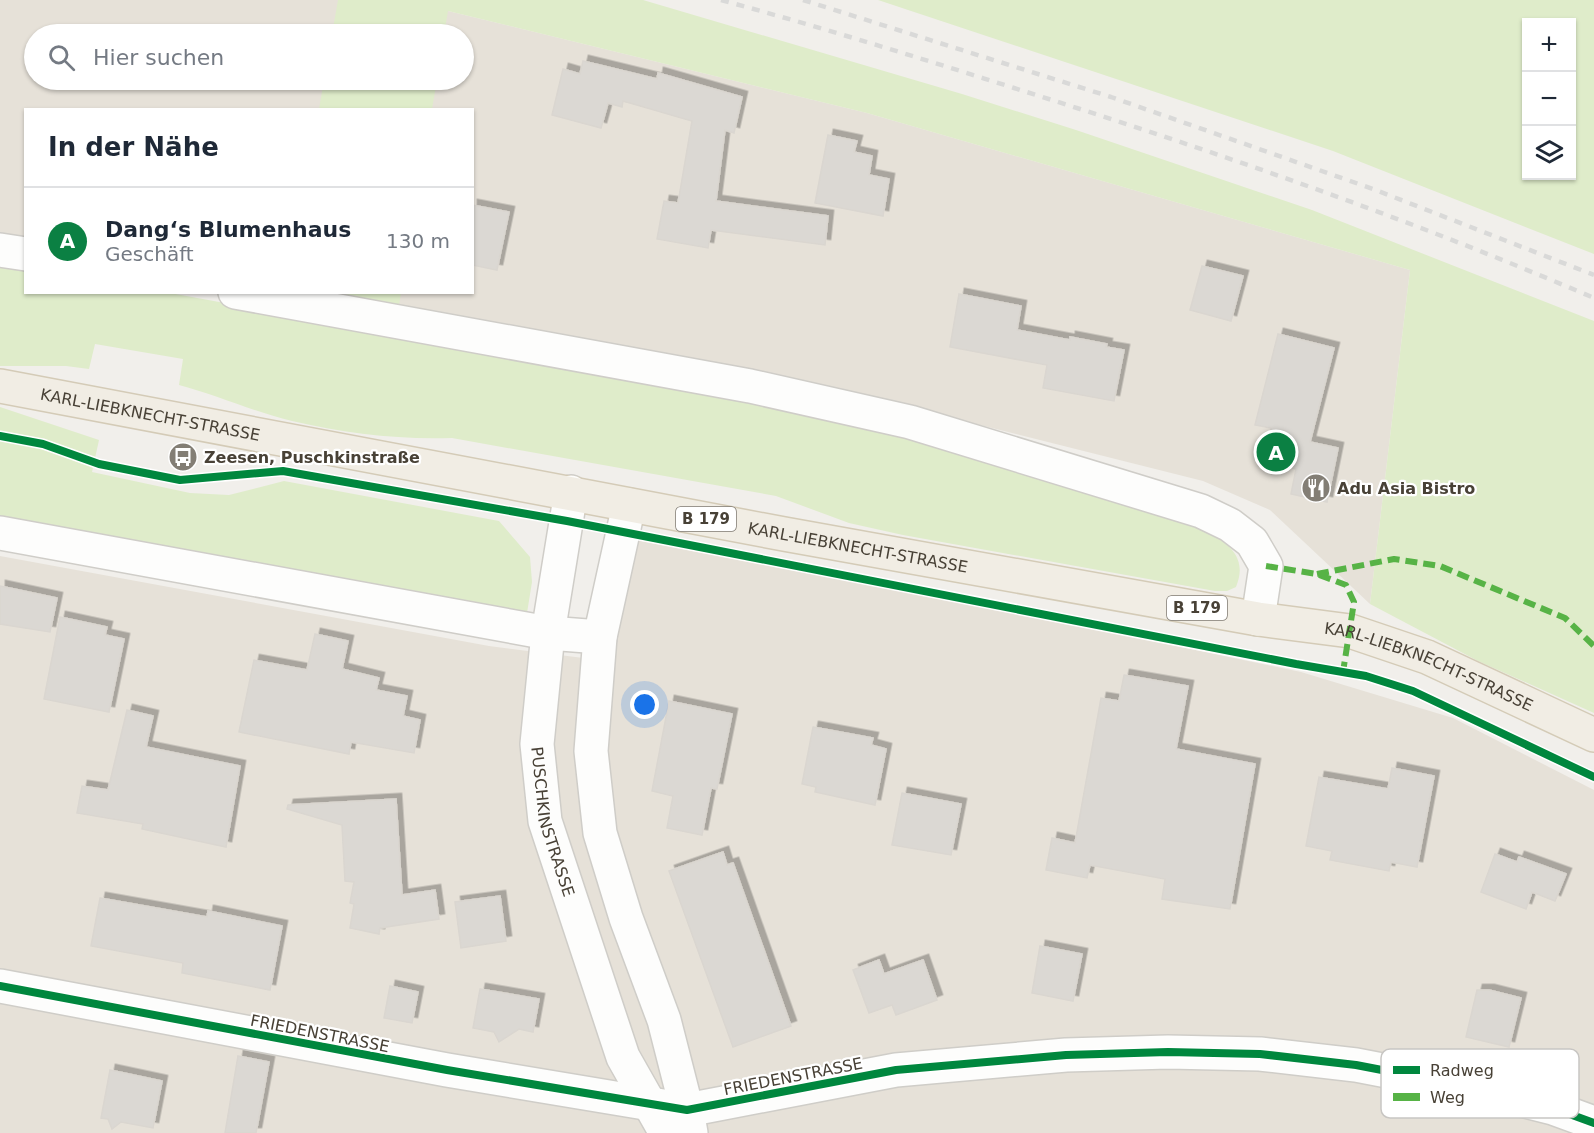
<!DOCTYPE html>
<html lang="de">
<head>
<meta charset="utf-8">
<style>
  body { margin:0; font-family:"DejaVu Sans",sans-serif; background:#f2f2f3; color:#1f2937 }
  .controls { position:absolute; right:18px; top:18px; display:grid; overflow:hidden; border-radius:0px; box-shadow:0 2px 4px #0004 }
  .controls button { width:54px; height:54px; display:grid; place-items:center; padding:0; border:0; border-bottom:2px solid #e0e1e3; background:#fff; color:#1f2937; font:30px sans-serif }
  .you { position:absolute; left:645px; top:705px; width:21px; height:21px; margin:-15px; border:4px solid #fff; border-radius:50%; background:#1a73e8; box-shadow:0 0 0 9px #1a73e833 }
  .badge { display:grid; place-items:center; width:39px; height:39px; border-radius:50%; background:#0b8043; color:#fff; font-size:20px; font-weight:700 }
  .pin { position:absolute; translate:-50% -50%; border:3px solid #fff; box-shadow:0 2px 6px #0006 }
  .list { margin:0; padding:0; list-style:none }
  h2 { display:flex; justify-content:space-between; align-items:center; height:78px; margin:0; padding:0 24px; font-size:26px }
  h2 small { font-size:20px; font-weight:400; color:#747a83 }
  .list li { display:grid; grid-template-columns:39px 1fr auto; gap:18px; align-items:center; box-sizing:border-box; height:108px; padding:0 24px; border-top:2px solid #e0e1e3 }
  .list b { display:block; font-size:22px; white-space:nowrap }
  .list p { margin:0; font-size:20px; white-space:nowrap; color:#747a83 }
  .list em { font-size:20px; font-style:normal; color:#747a83 }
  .icon { flex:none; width:33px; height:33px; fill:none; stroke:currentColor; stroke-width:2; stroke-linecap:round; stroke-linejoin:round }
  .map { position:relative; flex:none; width:1594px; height:1133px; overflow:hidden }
  .search { position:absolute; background:#fff; box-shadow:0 2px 4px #0004; left:24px; top:24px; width:450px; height:66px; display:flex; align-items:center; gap:15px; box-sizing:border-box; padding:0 21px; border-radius:33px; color:#747a83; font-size:22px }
  .panel { position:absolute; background:#fff; box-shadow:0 2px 4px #0004; left:24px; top:108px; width:450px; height:186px; border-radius:0px }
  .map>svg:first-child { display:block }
  .residential { fill:#e6e1d8; fill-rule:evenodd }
  .green { fill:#dfecca; fill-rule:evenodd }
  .building { fill:#dbd8d3; stroke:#dad6d0; stroke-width:1.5; filter:url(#shadow) }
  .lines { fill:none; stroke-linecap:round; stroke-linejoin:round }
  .minor-casing { stroke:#cfcdc8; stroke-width:36 }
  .major-casing { stroke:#d4cbb7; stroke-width:36 }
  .minor { stroke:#fdfdfc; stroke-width:33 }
  .major { stroke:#f1ede4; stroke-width:33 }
  .rail { stroke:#d9d9d8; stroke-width:4.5; stroke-dasharray:8 8; stroke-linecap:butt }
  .quiet { stroke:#57b346; stroke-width:6; stroke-dasharray:12 6; stroke-linecap:butt }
  .cycleway-casing { stroke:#fff; stroke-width:11 }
  .cycleway { stroke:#00873e; stroke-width:8 }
  .labels { text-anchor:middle; stroke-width:4.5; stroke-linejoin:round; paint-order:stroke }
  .shield { fill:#fff; stroke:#7f7a72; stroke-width:1.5 }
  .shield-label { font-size:15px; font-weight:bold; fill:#484136 }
  .street-label { font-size:16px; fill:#484136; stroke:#fff }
  .poi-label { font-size:16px; font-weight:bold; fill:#484136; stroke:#fff; text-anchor:start }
  .key { fill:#fff; stroke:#c8c6c3; stroke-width:1.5 }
  .key-label { font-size:16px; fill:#484136 }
</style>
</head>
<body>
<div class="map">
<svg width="1594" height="1133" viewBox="0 0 1594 1133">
  <defs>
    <filter id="shadow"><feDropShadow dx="5.5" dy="-5.5" stdDeviation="0" flood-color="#0004"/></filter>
  </defs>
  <rect width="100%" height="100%" fill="#f1efeb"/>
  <g class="residential">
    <path d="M0 0H409L448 11 867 113 1410 270 1370 604 1270 510 1203 481 913 408 399 305 327 293 472 292V110H26L25 239 0 235ZM34 34H464V80H34Z"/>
    <path d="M636 540 1100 630 1301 672 1453 718 1594 790V1133H0V556L489 646 607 661Z"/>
  </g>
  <g class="green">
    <path d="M338 0H643L962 94 1076 130 1312 210 1594 321V713L1478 661 1370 604 1410 270 867 113 448 11 444 34H332Z"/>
    <path d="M878 0H1594V254L1333 151ZM1526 22H1572V176H1526Z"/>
    <path d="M324 80H437L432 109H319Z"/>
    <path d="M0 261 25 266 26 292 170 293 524 358 908 434 1196 526C1222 539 1250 553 1236 587L1227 591H1215L903 535 849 523 776 496 452 438C399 440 344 433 292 421 254 412 217 395 179 385L183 359 95 344 89 369 66 366H0Z"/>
    <path d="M327 293H401L399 305Z"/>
    <path d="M0 407 99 440 92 472 190 493 229 495 284 481 499 521 530 557 532 582 527 613 0 516Z"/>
  </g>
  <g class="building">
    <path d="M583 61 657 79 658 73 742 97 734 133 725 130 716 201 828 216 825 245 711 230 708 248 657 239 664 201 678 203 692 121 623 101 622 107 608 103 601 128 552 115 563 69 580 74Z"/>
    <path d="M828 135 857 141 854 152 872 156 869 175 889 179 883 216 815 203Z"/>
    <path d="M472 205 509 212 497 270 472 265Z"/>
    <path d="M1202 266 1243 276 1231 321 1190 310Z"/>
    <path d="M959 294 1021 306 1017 330 1070 340V337L1107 344 1106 347 1124 350 1114 401 1043 388 1047 365 950 347Z"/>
    <path d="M1278 334 1334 348 1310 442 1338 448 1327 502 1291 494 1296 469 1263 462 1271 428 1255 425Z"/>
    <path d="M0 586 57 598 50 632 0 624Z"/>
    <path d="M60 617 107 627 105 635 124 639 109 712 44 699Z"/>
    <path d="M315 634 348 641 342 669 379 678 376 690 407 696 403 716 420 720 414 753 351 742 349 754 239 732 254 660 307 670Z"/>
    <path d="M1124 675 1188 686 1176 749 1255 764 1230 909 1162 899 1165 879 1090 865 1087 878 1046 870 1052 838 1075 843 1101 698 1119 701Z"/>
    <path d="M669 701 732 714 717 789 711 788 702 835 667 828 673 796 652 791Z"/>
    <path d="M127 710 153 716 146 747 240 766 226 847 142 829 143 824 77 813 82 786 108 790Z"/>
    <path d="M813 727 873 738 871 745 886 749 875 805 815 792 816 787 802 784Z"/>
    <path d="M1392 768 1434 776 1417 867 1391 862 1389 871 1330 860 1332 851 1306 846 1319 777 1388 789Z"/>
    <path d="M902 793 961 804 951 855 892 845Z"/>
    <path d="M396 799 402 895 435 890 439 919 380 928 379 934 350 928 354 904 350 903 354 882 345 881 342 825 287 809 288 805Z"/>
    <path d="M723 852 727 865 733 863 791 1026 733 1047 669 871Z"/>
    <path d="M1495 854 1517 862 1519 857 1566 874 1555 901 1532 892 1526 909 1481 892Z"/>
    <path d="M500 896 506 941 461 948 455 902Z"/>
    <path d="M100 898 207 917 208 911 282 926 270 990 182 973 183 963 91 946Z"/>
    <path d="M1040 946 1082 954 1073 1001 1032 993Z"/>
    <path d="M879 960 884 974 923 960 937 1000 896 1015 892 1005 869 1013 853 970Z"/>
    <path d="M390 986 418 992 412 1023 384 1018Z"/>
    <path d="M480 989 539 999 533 1032 519 1029 499 1042 494 1032 473 1028Z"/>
    <path d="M1477 990H1489L1521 998 1509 1047 1466 1037Z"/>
    <path d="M238 1056 269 1062 256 1133H225Z"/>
    <path d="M110 1070 162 1081 153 1128 121 1122 112 1129 108 1119 101 1118Z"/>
  </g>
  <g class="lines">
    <g class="minor-casing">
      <g id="minor">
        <path d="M0 250 26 254"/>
        <path d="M235 292 750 386 910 422 1201 511 1230 525 1252 542 1266 566 1258 619"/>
        <path id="s1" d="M571 492 548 633 537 744 545 821 623 1057 666 1133"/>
        <path d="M629 505 600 637 591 751 600 833 626 918 664 1020 687 1110 691 1133"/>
        <path d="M0 533 548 633 600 637"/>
        <path d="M0 986 447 1070 687 1110 896 1070 1066 1055 1168 1052 1260 1054 1356 1065 1470 1087 1553 1108 1594 1123"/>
      </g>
    </g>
    <g class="major-casing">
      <g id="major">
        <path id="s2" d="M0 386 784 534 1258 619 1350 631 1427 657 1594 735"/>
      </g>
    </g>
    <use href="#minor" class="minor"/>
    <use href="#major" class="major"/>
    <g class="rail">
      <path d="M721 0C820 27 917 57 1014 88 1211 150 1405 217 1594 298"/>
      <path d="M803 0 1111 97 1373 189 1594 275"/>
    </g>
    <g class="quiet">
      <path d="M1266 566 1317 574 1346 585 1354 602 1343 672"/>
      <path d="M1317 574 1394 559 1440 566 1565 618 1594 646"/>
    </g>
    <g class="cycleway-casing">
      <g id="cycleway">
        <path d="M0 436 43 444 99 464 180 480 283 471 567 521 1296 664 1366 676 1413 691 1594 777"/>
        <path d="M0 986 447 1070 687 1110 896 1070 1066 1055 1168 1052 1260 1054 1356 1065 1470 1087 1553 1108 1594 1123"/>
      </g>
    </g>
    <use href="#cycleway" class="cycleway"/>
  </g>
  <defs>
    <g id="bus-disc" transform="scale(1.5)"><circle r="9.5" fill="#837e75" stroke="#fff"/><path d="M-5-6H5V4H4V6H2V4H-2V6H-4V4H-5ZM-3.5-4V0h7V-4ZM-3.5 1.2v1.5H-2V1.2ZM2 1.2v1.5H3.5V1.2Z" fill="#fff"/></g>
    <g id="restaurant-disc" transform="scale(1.5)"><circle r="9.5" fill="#837e75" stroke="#fff"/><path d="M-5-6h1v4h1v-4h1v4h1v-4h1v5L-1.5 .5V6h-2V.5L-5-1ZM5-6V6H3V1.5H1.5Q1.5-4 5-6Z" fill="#fff"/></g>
  </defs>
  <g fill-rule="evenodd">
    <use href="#bus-disc" x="183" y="457"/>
    <use href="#restaurant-disc" x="1316" y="488"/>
  </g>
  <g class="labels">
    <g class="shield">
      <rect x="676" y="507" width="60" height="24" rx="4.5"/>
      <rect x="1167" y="596" width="60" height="24" rx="4.5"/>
    </g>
    <g class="shield-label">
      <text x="706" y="524">B 179</text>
      <text x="1197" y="613">B 179</text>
    </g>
    <g class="street-label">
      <text dy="6" stroke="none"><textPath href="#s2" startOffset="153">KARL-LIEBKNECHT-STRASSE</textPath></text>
      <text dy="6" stroke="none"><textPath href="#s2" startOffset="873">KARL-LIEBKNECHT-STRASSE</textPath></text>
      <text dy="6" stroke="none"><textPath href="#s2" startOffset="1458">KARL-LIEBKNECHT-STRASSE</textPath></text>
      <text dy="6" stroke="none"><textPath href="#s1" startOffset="334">PUSCHKINSTRASSE</textPath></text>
      <text transform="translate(320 1033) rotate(11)" y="6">FRIEDENSTRASSE</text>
      <text transform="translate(793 1076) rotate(-11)" y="6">FRIEDENSTRASSE</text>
    </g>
    <g class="poi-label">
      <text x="204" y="463">Zeesen, Puschkinstraße</text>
      <text x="1337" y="494">Adu Asia Bistro</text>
    </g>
  </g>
  <rect x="1381" y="1049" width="198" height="69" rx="9" class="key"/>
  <rect x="1393" y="1066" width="27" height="8" fill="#00873e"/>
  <rect x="1393" y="1093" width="27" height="8" fill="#57b346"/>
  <g class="key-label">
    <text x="1430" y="1076">Radweg</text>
    <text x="1430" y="1103">Weg</text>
  </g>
</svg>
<div class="controls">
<button>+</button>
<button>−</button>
<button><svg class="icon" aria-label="layers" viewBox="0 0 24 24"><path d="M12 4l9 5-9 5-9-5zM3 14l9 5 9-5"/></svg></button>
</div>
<div class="you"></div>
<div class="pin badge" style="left:1276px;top:452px">A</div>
<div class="search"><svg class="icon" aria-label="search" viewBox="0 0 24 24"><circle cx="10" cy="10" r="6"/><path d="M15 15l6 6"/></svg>Hier suchen</div>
<section class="panel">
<h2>In der Nähe<small></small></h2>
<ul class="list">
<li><span class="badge">A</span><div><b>Dang‘s Blumenhaus</b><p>Geschäft</p></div><em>130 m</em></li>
</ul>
</section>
</div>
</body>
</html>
